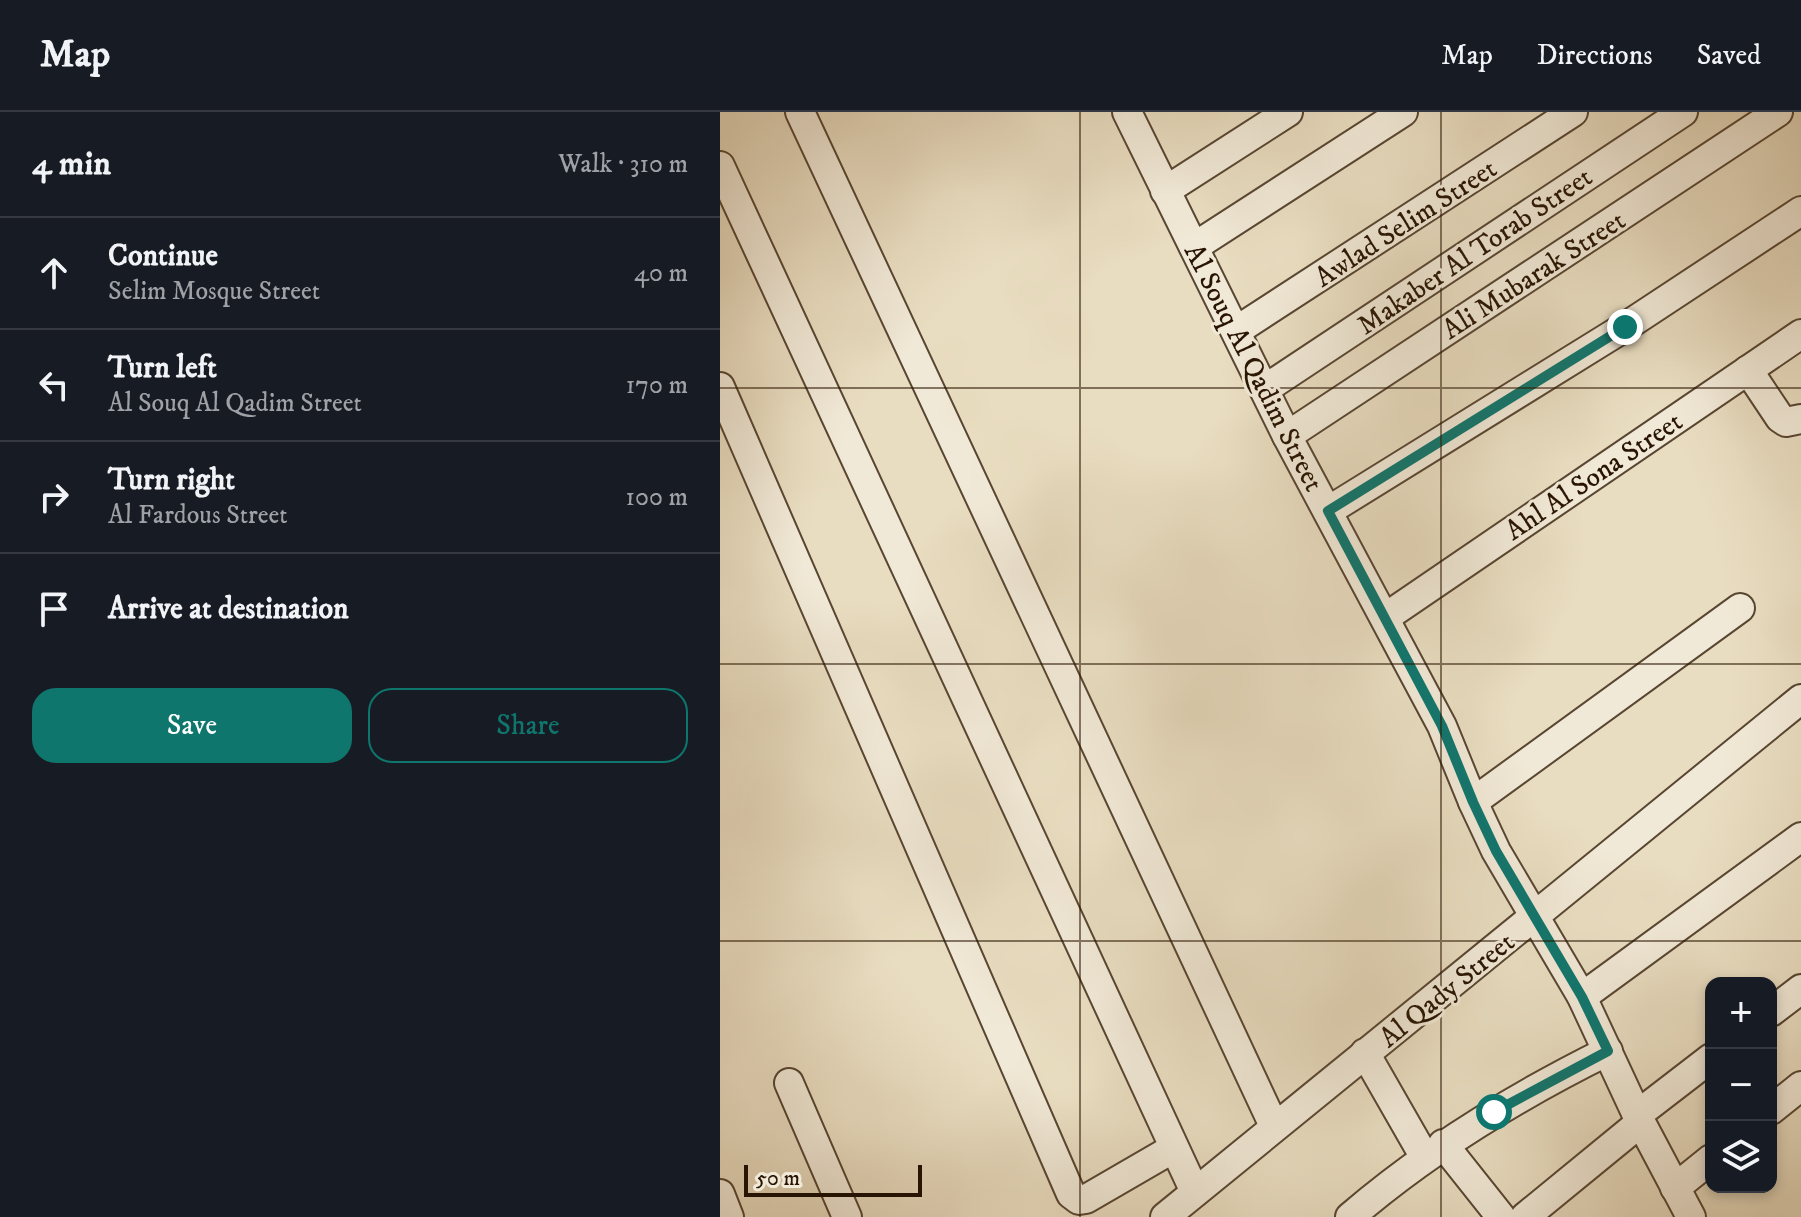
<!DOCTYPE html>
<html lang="en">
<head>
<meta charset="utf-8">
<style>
  body { margin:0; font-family:"IM FELL DW Pica",serif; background:#20242c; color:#f1f3f6 }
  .controls { position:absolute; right:24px; bottom:24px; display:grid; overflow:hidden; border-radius:16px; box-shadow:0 4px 12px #0003 }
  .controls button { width:72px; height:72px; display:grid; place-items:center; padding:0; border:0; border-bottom:2px solid #363941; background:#171b24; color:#f1f3f6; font:40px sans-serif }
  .scale { position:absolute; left:24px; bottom:20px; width:178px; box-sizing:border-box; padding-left:8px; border:4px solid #281402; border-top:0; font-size:22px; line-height:28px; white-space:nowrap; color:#281402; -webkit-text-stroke:6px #f1e9d7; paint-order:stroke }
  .stop { position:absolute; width:24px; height:24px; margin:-18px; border:6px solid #0f766e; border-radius:50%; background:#fff }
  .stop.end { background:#0f766e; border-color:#fff; box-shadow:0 2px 8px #0008 }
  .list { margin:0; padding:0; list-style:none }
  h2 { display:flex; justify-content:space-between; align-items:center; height:104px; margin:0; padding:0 32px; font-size:34px }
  h2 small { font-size:26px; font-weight:400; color:#9ea1a6 }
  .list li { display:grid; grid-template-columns:52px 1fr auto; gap:24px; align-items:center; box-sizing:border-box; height:112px; padding:0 32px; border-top:2px solid #363941 }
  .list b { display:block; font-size:30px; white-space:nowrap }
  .list p { margin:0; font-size:26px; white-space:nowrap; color:#9ea1a6 }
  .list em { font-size:26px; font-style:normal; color:#9ea1a6 }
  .actions { display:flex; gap:16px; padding:24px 32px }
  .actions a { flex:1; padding:18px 0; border:2px solid #0f766e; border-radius:24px; text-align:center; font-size:28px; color:#0f766e }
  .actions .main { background:#0f766e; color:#fff }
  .icon { flex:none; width:44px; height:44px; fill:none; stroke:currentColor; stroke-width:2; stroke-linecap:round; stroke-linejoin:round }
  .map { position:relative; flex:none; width:1081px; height:1105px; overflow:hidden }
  header { display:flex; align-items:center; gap:48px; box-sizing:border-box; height:112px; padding:0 40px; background:#171b24; border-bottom:2px solid #363941 }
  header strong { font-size:38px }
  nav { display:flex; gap:44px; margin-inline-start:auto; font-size:28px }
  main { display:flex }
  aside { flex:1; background:#171b24 }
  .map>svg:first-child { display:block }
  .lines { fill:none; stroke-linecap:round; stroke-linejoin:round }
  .street-casing { stroke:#584632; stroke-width:32 }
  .street { stroke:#f1e9d7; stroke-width:28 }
  .route { stroke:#0f766e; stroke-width:10 }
  .grid { fill:none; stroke:#281402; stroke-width:2; stroke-opacity:0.55 }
  .labels { text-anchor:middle; stroke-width:6; stroke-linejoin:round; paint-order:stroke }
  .street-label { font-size:28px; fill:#281402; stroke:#f1e9d7 }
</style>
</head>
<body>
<header>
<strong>Map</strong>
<nav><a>Map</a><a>Directions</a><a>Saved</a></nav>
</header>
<main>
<aside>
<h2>4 min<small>Walk · 310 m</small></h2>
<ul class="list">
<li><svg class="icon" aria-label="ahead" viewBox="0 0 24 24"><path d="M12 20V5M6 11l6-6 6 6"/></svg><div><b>Continue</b><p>Selim Mosque Street</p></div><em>40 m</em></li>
<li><svg class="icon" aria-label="left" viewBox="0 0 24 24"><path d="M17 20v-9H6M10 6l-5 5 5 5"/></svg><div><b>Turn left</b><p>Al Souq Al Qadim Street</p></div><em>170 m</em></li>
<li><svg class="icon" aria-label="right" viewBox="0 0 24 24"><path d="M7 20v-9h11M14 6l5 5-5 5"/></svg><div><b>Turn right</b><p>Al Fardous Street</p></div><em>100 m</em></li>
<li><svg class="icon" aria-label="arrive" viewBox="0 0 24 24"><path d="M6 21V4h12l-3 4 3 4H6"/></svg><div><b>Arrive at destination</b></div></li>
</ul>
<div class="actions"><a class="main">Save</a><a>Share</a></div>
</aside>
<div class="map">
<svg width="1081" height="1105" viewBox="0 0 1081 1105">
  <rect width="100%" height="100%" fill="#e9ddc1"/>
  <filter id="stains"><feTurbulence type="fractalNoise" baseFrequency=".0025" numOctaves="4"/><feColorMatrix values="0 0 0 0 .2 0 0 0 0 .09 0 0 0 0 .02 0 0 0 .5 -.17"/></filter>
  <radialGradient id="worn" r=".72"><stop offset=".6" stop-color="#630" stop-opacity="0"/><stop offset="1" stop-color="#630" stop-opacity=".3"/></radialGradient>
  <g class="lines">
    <g class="street-casing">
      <g id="street">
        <path d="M80 0 554 1014"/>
        <path d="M407 0 567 324 722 614 753 690 776 739 862 885 917 1003 971 1105"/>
        <path d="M0 54 475 1080"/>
        <path d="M445 79 568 0"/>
        <path d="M474 135 683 0"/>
        <path d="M516 219 853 0"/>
        <path d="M1028 258 1060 306 1066 310 1081 307"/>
        <path d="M0 275 351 1082 359 1088 366 1087 454 1036"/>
        <path d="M545 277 963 0"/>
        <path d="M567 324 1058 0"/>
        <path d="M608 399 905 215 1081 99"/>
        <path d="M666 505 1081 222"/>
        <path d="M753 690 1020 496"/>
        <path d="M862 885 1081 725"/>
        <path d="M1051 900 1081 877"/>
        <path d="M645 941 704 1044"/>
        <path d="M69 971 127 1105"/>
        <path d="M1051 998 1081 974"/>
        <path d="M917 1003 991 946"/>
        <path d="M723 1032 781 1105"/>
        <path d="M955 1076 991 1047"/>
        <path d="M0 1082 9 1105"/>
        <path d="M445 1105 1081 587"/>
        <path d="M630 1105C709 1037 795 985 888 939"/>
        <path d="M805 1105 921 1010"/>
      </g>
    </g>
    <use href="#street" class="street"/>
  </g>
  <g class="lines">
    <path class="route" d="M774 1000 888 939 862 885 776 739 753 690 722 614 608 399 905 215"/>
  </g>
  <path class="grid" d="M360 0V1105M721 0V1105M0 276H1081M0 552H1081M0 829H1081"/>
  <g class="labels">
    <g class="street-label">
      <text transform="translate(685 110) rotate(-33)" y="10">Awlad Selim Street</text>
      <text transform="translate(754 138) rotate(-34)" y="10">Makaber Al Torab Street</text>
      <text transform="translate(813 162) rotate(-33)" y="10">Ali Mubarak Street</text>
      <text transform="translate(535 255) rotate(63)" y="10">Al Souq Al Qadim Street</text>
      <text transform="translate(873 363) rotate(-34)" y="10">Ahl Al Sona Street</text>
      <text transform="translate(726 877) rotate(-39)" y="10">Al Qady Street</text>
    </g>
  </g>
  <rect width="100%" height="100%" filter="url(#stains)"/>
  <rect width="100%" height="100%" fill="url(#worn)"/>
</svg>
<div class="controls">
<button>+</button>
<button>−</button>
<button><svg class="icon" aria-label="layers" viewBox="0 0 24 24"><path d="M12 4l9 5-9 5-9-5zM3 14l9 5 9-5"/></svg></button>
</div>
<div class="scale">50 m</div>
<div class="stop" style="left:774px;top:1000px"></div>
<div class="stop end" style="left:905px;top:215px"></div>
</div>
</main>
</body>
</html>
